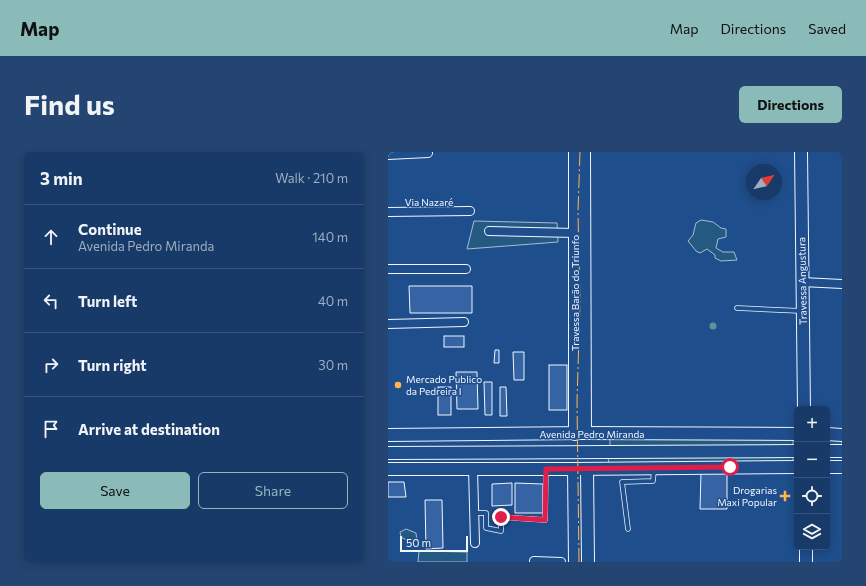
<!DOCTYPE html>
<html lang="en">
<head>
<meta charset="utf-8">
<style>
  body { margin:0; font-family:Commissioner,sans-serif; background:#244571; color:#f1f3f6 }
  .controls { position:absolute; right:12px; bottom:12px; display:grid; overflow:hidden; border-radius:6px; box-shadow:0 2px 10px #0003 }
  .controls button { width:36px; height:36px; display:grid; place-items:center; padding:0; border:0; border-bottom:1px solid #36547d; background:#173a69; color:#f1f3f6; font:20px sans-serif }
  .compass { position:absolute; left:358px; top:12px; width:36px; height:36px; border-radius:50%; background:#173a69; box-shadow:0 2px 10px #0003; rotate:56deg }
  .scale { position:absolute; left:12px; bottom:10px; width:68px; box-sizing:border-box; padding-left:4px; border:2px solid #f2f6ff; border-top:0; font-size:11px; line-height:14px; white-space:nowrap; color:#f2f6ff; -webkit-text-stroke:3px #1f4e8c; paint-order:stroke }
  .stop { position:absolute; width:12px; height:12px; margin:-9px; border:3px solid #e11d48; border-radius:50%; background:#fff }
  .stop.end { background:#e11d48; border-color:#fff; box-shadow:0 1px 4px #0008 }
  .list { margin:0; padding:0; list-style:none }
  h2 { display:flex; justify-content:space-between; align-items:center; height:52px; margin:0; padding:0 16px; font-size:17px }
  h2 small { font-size:13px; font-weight:400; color:#9eadc0 }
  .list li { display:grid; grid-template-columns:26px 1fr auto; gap:12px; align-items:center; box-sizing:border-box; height:64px; padding:0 16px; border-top:1px solid #36547d }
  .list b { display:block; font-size:15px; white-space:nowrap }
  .list p { margin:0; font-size:13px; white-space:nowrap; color:#9eadc0 }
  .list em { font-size:13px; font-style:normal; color:#9eadc0 }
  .actions { display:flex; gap:8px; padding:12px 16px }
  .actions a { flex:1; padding:9px 0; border:1px solid #8bbbb9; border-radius:6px; text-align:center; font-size:14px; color:#8bbbb9 }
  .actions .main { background:#8bbbb9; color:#111 }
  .icon { flex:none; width:22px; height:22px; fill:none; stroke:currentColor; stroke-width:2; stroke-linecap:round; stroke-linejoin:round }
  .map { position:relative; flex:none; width:454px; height:410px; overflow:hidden; border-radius:6px }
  header { display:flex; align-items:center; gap:24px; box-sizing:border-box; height:56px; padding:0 20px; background:#8bbbb9; color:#111 }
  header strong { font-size:19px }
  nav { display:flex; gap:22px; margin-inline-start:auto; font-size:14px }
  .intro { display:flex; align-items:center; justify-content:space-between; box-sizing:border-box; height:96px; padding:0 24px }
  h1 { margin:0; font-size:28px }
  .button { padding:10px 18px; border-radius:6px; background:#8bbbb9; color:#111; font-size:14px; font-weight:700 }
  main { display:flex; gap:24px; padding:0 24px }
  aside { flex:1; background:#173a69; border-radius:6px; box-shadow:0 2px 10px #0003 }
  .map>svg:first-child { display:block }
  .green { fill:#245a82; stroke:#a8bbd7 }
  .building { fill:#3563a3; stroke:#f2f6ff }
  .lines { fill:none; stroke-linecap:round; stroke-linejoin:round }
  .lane-casing { stroke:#f2f6ff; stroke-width:5.5 }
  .street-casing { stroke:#f2f6ff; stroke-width:10 }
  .secondary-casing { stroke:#f2f6ff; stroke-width:14 }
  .lane { stroke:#1f4e8c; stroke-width:4 }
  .street { stroke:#1f4e8c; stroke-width:8 }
  .secondary { stroke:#1f4e8c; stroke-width:12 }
  .power { stroke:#ffb74d; stroke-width:1; stroke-dasharray:14 3 2 3; stroke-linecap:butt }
  .tree { fill:#61919a }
  .route { stroke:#e11d48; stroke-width:5 }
  .poi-dot { fill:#ffb74d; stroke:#1f4e8c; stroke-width:1.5 }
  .labels { text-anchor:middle; stroke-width:3; stroke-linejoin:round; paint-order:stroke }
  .street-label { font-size:10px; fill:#f2f6ff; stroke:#1f4e8c }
  .poi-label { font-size:10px; fill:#f2f6ff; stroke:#1f4e8c; text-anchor:start }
</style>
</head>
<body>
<header>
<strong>Map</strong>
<nav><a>Map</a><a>Directions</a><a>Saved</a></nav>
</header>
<div class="intro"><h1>Find us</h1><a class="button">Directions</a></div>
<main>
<aside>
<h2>3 min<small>Walk · 210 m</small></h2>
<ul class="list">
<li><svg class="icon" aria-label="ahead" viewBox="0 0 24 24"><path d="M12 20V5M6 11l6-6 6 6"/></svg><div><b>Continue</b><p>Avenida Pedro Miranda</p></div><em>140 m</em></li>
<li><svg class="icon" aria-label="left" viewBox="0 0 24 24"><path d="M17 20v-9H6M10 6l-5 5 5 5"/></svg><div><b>Turn left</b></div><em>40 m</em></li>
<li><svg class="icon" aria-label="right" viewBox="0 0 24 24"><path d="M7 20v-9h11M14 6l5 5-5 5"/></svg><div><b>Turn right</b></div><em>30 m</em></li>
<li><svg class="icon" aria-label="arrive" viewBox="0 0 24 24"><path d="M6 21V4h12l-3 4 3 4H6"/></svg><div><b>Arrive at destination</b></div></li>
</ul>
<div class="actions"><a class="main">Save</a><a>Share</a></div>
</aside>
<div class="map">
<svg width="454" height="410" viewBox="0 0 454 410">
  <rect width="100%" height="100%" fill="#1f4e8c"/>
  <g class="green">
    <path d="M313 68 325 70 333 76 338 77V85L330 87 328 96 335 100H346L349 108 333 109 327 106V103L319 97 312 101 308 99 300 89 305 83 308 71Z"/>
    <path d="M86 69 169 71 170 90 79 97Z"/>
    <path d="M222 284 405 285V296L222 297Z"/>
    <rect x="440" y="286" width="14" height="9"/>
    <path d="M405 302V312L221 314 220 304Z"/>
    <path d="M18 377 28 381 29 389 22 390 13 385 12 380Z"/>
    <path d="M31 399 79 400V410H30Z"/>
  </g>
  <g class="building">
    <path d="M21 134H84V161H22Z"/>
    <rect x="56" y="184" width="20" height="11"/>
    <path d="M107 198H111V211H106Z"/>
    <path d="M125 200H136V228H126Z"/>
    <rect x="161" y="213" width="18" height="45"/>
    <path d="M68 220H89L90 257H69Z"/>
    <path d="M96 230H104V263H97Z"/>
    <rect x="50" y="235" width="13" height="28"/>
    <path d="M112 235H118L119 264H112Z"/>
    <path d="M313 320H339V357H312Z"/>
    <path d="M0 330H16L18 345H0Z"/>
    <path d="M124 331V353L104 354V332Z"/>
    <path d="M127 331 155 332V361H127Z"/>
    <path d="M37 348H54L55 396 38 397Z"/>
  </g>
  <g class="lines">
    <g class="lane-casing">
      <g id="lane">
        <path d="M349 156 414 159"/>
        <path d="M87 361H98V376L113 379V365L157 368 158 318"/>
        <path d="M240 377 234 330 265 329 266 317"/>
      </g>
    </g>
    <g class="street-casing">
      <g id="street">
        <path d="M0 3 40 1"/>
        <path d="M0 60 82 59"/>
        <path d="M101 79 187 81"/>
        <path d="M0 117H78"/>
        <path d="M414 130 454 132"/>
        <path d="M0 172 76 170"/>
        <path d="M85 317 87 391"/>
        <path d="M146 409 173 410"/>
      </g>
    </g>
    <g class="secondary-casing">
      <g id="secondary">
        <path d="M187 0V282"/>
        <path d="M196 0 197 281"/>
        <path d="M413 0 416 257"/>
        <path d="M439 282 454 283"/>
        <path d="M0 283 197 281 409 282"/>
        <path d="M439 299H454"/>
        <path d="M0 301 409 299"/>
        <path d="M439 315H454"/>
        <path d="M0 317H186L409 315"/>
        <path d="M186 317 187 410"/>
        <path d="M199 317 200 410"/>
        <path d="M418 395V410"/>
      </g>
    </g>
    <use href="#lane" class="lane"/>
    <use href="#street" class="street"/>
    <use href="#secondary" class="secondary"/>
    <path class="power" d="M191 410 189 249 192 152 190 60 192 0"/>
  </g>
  <circle class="tree" cx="325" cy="174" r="3.5"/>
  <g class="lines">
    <path class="route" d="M113 365 157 368 158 317 342 315"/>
  </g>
  <g class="poi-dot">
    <circle cx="10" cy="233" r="4"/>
    <path d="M395 338h4v4h4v4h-4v4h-4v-4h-4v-4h4z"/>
  </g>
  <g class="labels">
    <g class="street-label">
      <text x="41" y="54">Via Nazaré</text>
      <text transform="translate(414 129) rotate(-91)" y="4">Travessa Angustura</text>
      <text transform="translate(187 141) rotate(-90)" y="4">Travessa Barão do Triunfo</text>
      <text x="204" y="286">Avenida Pedro Miranda</text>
    </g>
    <g class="poi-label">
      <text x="18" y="231">Mercado Publico<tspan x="18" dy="12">da Pedreira I</tspan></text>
      <text x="389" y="342" text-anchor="end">Drogarias<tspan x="389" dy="12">Maxi Popular</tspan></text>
    </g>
  </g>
</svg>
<div class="controls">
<button>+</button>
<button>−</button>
<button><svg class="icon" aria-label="locate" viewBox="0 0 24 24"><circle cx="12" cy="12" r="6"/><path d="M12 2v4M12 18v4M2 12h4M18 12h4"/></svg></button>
<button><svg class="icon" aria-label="layers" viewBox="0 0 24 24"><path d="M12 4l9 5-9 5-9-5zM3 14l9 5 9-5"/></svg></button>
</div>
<svg class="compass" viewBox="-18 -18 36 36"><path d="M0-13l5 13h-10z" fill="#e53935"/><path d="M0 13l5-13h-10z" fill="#9eadc0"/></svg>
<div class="scale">50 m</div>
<div class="stop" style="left:342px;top:315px"></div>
<div class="stop end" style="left:113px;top:365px"></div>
</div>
</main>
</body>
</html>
